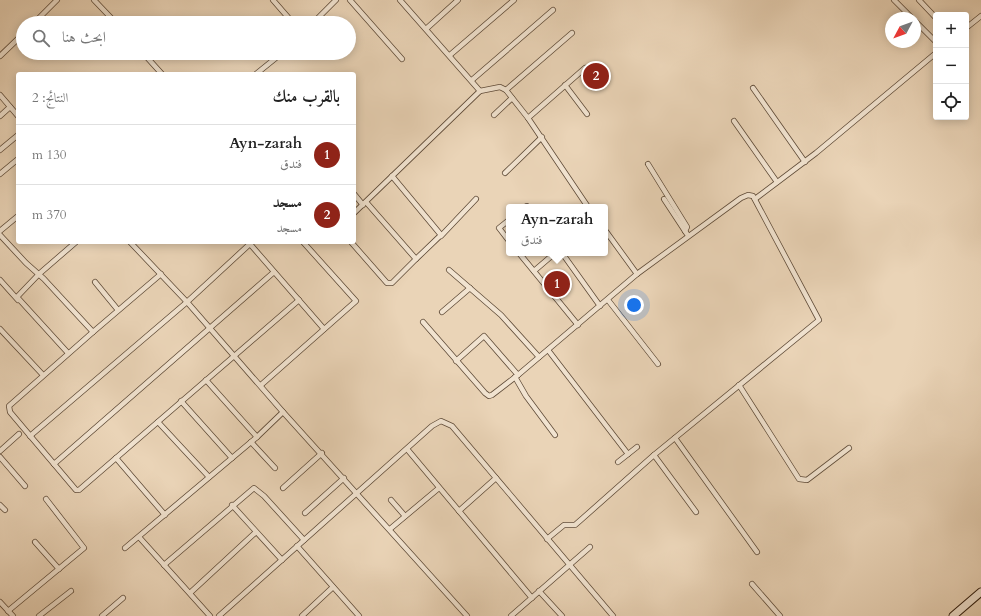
<!DOCTYPE html>
<html lang="ar">
<head>
<meta charset="utf-8">
<style>
  body { margin:0; font-family:Cardo,Amiri,serif; background:#f2f2f2; color:#222; direction:rtl }
  .controls { position:absolute; right:12px; top:12px; display:grid; overflow:hidden; border-radius:4px; box-shadow:0 2px 10px #0003 }
  .controls button { width:36px; height:36px; display:grid; place-items:center; padding:0; border:0; border-bottom:1px solid #e0e0e0; background:#fff; color:#222; font:20px sans-serif }
  .compass { position:absolute; left:885px; top:12px; width:36px; height:36px; border-radius:50%; background:#fff; box-shadow:0 2px 10px #0003; rotate:229deg }
  .you { position:absolute; left:634px; top:305px; width:14px; height:14px; margin:-10px; border:3px solid #fff; border-radius:50%; background:#1a73e8; box-shadow:0 0 0 6px #1a73e833 }
  .badge { display:grid; place-items:center; width:26px; height:26px; border-radius:50%; background:#8f2418; color:#fff; font-size:13px; font-weight:700 }
  .pin { position:absolute; translate:-50% -50%; border:2px solid #fff; box-shadow:0 1px 4px #0006 }
  .popup { position:absolute; left:506px; top:204px; width:102px; height:52px; box-sizing:border-box; display:grid; place-content:center; border-radius:4px; background:#fff; filter:drop-shadow(0 1px 3px #0005); font-size:13px; white-space:nowrap; color:#767676 }
  .popup b { font-size:15px; color:#222 }
  .popup::after { content:''; position:absolute; left:50%; top:100%; margin-left:-8px; border:8px solid transparent; border-top-color:#fff }
  .list { margin:0; padding:0; list-style:none }
  h2 { display:flex; justify-content:space-between; align-items:center; height:52px; margin:0; padding:0 16px; font-size:17px }
  h2 small { font-size:13px; font-weight:400; color:#767676 }
  .list li { display:grid; grid-template-columns:26px 1fr auto; gap:12px; align-items:center; box-sizing:border-box; height:60px; padding:0 16px; border-top:1px solid #e0e0e0 }
  .list b { display:block; font-size:15px; white-space:nowrap }
  .list p { margin:0; font-size:13px; white-space:nowrap; color:#767676 }
  .list em { font-size:13px; font-style:normal; color:#767676 }
  .icon { flex:none; width:22px; height:22px; fill:none; stroke:currentColor; stroke-width:2; stroke-linecap:round; stroke-linejoin:round }
  .map { position:relative; flex:none; width:981px; height:616px; overflow:hidden; direction:ltr }
  .search { position:absolute; background:#fff; box-shadow:0 2px 10px #0003; left:16px; top:16px; width:340px; height:44px; display:flex; align-items:center; gap:10px; box-sizing:border-box; padding:0 14px; border-radius:22px; color:#767676; font-size:15px }
  .panel { position:absolute; background:#fff; box-shadow:0 2px 10px #0003; left:16px; top:72px; width:340px; height:172px; border-radius:4px; direction:rtl }
  .map>svg:first-child { display:block }
  .lines { fill:none; stroke-linecap:round; stroke-linejoin:round }
  .minor-casing { stroke:#5f4b38; stroke-width:6 }
  .secondary-casing { stroke:#311d0e; stroke-width:9 }
  .minor { stroke:#f1e3d0; stroke-width:4.5 }
  .secondary { stroke:#f1e3d0; stroke-width:7 }
</style>
</head>
<body>
<div class="map">
<svg width="981" height="616" viewBox="0 0 981 616">
  <rect width="100%" height="100%" fill="#ead4b7"/>
  <filter id="stains"><feTurbulence type="fractalNoise" baseFrequency=".005" numOctaves="4"/><feColorMatrix values="0 0 0 0 .2 0 0 0 0 .09 0 0 0 0 .02 0 0 0 .5 -.17"/></filter>
  <radialGradient id="worn" r=".72"><stop offset=".6" stop-color="#630" stop-opacity="0"/><stop offset="1" stop-color="#630" stop-opacity=".3"/></radialGradient>
  <g class="lines">
    <g class="minor-casing">
      <g id="minor">
        <path d="M94 0 116 23"/>
        <path d="M273 0 293 23"/>
        <path d="M350 0 402 59"/>
        <path d="M400 0 480 91"/>
        <path d="M894 0 912 18"/>
        <path d="M919 0 936 18"/>
        <path d="M915 21 936 42"/>
        <path d="M34 23 57 0"/>
        <path d="M313 23 336 0"/>
        <path d="M966 28 981 16"/>
        <path d="M426 29 458 0"/>
        <path d="M143 53 162 74"/>
        <path d="M450 55 514 0"/>
        <path d="M0 56 23 34"/>
        <path d="M256 74 282 53"/>
        <path d="M472 80 553 10"/>
        <path d="M565 85 587 114"/>
        <path d="M753 88 805 162"/>
        <path d="M506 90 572 33"/>
        <path d="M0 95 18 116"/>
        <path d="M494 115 512 98"/>
        <path d="M0 116 10 107"/>
        <path d="M528 118 585 68"/>
        <path d="M734 121 777 182"/>
        <path d="M0 150 18 135"/>
        <path d="M648 164 687 227 685 231"/>
        <path d="M505 173 542 137"/>
        <path d="M0 174 18 159"/>
        <path d="M392 176 441 235 416 259"/>
        <path d="M354 194 363 205"/>
        <path d="M664 199 687 234"/>
        <path d="M755 199 816 153 936 53"/>
        <path d="M525 207 527 206 528 207"/>
        <path d="M354 213 480 91 500 87 506 90 528 118 588 207"/>
        <path d="M509 220 499 228 509 241"/>
        <path d="M605 230 637 274"/>
        <path d="M0 231 18 216"/>
        <path d="M0 235 26 263 44 279 93 332"/>
        <path d="M441 236 476 199"/>
        <path d="M130 242 187 302 283 412 467 616"/>
        <path d="M351 242 387 283H392L416 259 366 202"/>
        <path d="M250 244 324 329"/>
        <path d="M519 253 578 325"/>
        <path d="M562 253 600 306"/>
        <path d="M449 270 501 315 539 357"/>
        <path d="M534 271 555 253"/>
        <path d="M161 274 93 332 9 406 10 412 76 490H79L299 300"/>
        <path d="M0 280 18 300"/>
        <path d="M95 282 118 310"/>
        <path d="M608 300 658 364"/>
        <path d="M442 312 470 288"/>
        <path d="M423 322 485 393 489 396 492 395 518 375 637 274 741 198 748 195 753 196 819 320 654 455 696 512"/>
        <path d="M0 329 43 375"/>
        <path d="M548 350 628 454"/>
        <path d="M68 353 17 297 39 274 76 242"/>
        <path d="M456 361 484 336 518 375"/>
        <path d="M515 377 526 396 555 435"/>
        <path d="M206 380 257 437"/>
        <path d="M261 385 356 301 303 242"/>
        <path d="M739 385 799 479 807 480 849 448"/>
        <path d="M181 401 232 458"/>
        <path d="M158 422 209 477"/>
        <path d="M30 436 187 302 252 242"/>
        <path d="M675 438 757 552"/>
        <path d="M251 442 275 468"/>
        <path d="M407 449 532 598"/>
        <path d="M0 451 19 434"/>
        <path d="M0 457 25 486"/>
        <path d="M116 458 165 515"/>
        <path d="M618 462 637 447"/>
        <path d="M54 464 274 272"/>
        <path d="M283 488 322 453"/>
        <path d="M391 500 405 516"/>
        <path d="M0 505 5 510"/>
        <path d="M232 505 282 560"/>
        <path d="M459 511 496 478"/>
        <path d="M305 513 344 478"/>
        <path d="M390 529 439 488"/>
        <path d="M139 537 210 616"/>
        <path d="M547 539 564 525H575L583 518 654 455"/>
        <path d="M35 542 59 569"/>
        <path d="M297 546 359 616"/>
        <path d="M125 548 257 437 283 412"/>
        <path d="M164 565 254 488 264 496 304 540"/>
        <path d="M752 584 780 616"/>
        <path d="M539 591 562 616"/>
        <path d="M190 593 256 532"/>
        <path d="M0 602 13 616"/>
        <path d="M8 611 84 548 46 499"/>
        <path d="M39 616 71 591"/>
        <path d="M102 616 123 598"/>
        <path d="M219 616 432 426 441 421 452 426 613 616"/>
        <path d="M302 616 333 587"/>
        <path d="M511 616 590 547"/>
      </g>
    </g>
    <g class="secondary-casing">
      <path id="secondary" d="M953 616 981 592"/>
    </g>
    <use href="#minor" class="minor"/>
    <use href="#secondary" class="secondary"/>
  </g>
  <rect width="100%" height="100%" filter="url(#stains)"/>
  <rect width="100%" height="100%" fill="url(#worn)"/>
</svg>
<div class="controls">
<button>+</button>
<button>−</button>
<button><svg class="icon" aria-label="locate" viewBox="0 0 24 24"><circle cx="12" cy="12" r="6"/><path d="M12 2v4M12 18v4M2 12h4M18 12h4"/></svg></button>
</div>
<svg class="compass" viewBox="-18 -18 36 36"><path d="M0-13l5 13h-10z" fill="#e53935"/><path d="M0 13l5-13h-10z" fill="#767676"/></svg>
<div class="you"></div>
<div class="pin badge" style="left:557px;top:284px">1</div>
<div class="popup"><b>Ayn-zarah</b>فندق</div>
<div class="pin badge" style="left:596px;top:76px">2</div>
<div class="search"><svg class="icon" aria-label="search" viewBox="0 0 24 24"><circle cx="10" cy="10" r="6"/><path d="M15 15l6 6"/></svg>ابحث هنا</div>
<section class="panel">
<h2>بالقرب منك<small>النتائج: 2</small></h2>
<ul class="list">
<li><span class="badge">1</span><div><b>Ayn-zarah</b><p>فندق</p></div><em>130 m</em></li>
<li><span class="badge">2</span><div><b>مسجد</b><p>مسجد</p></div><em>370 m</em></li>
</ul>
</section>
</div>
</body>
</html>
